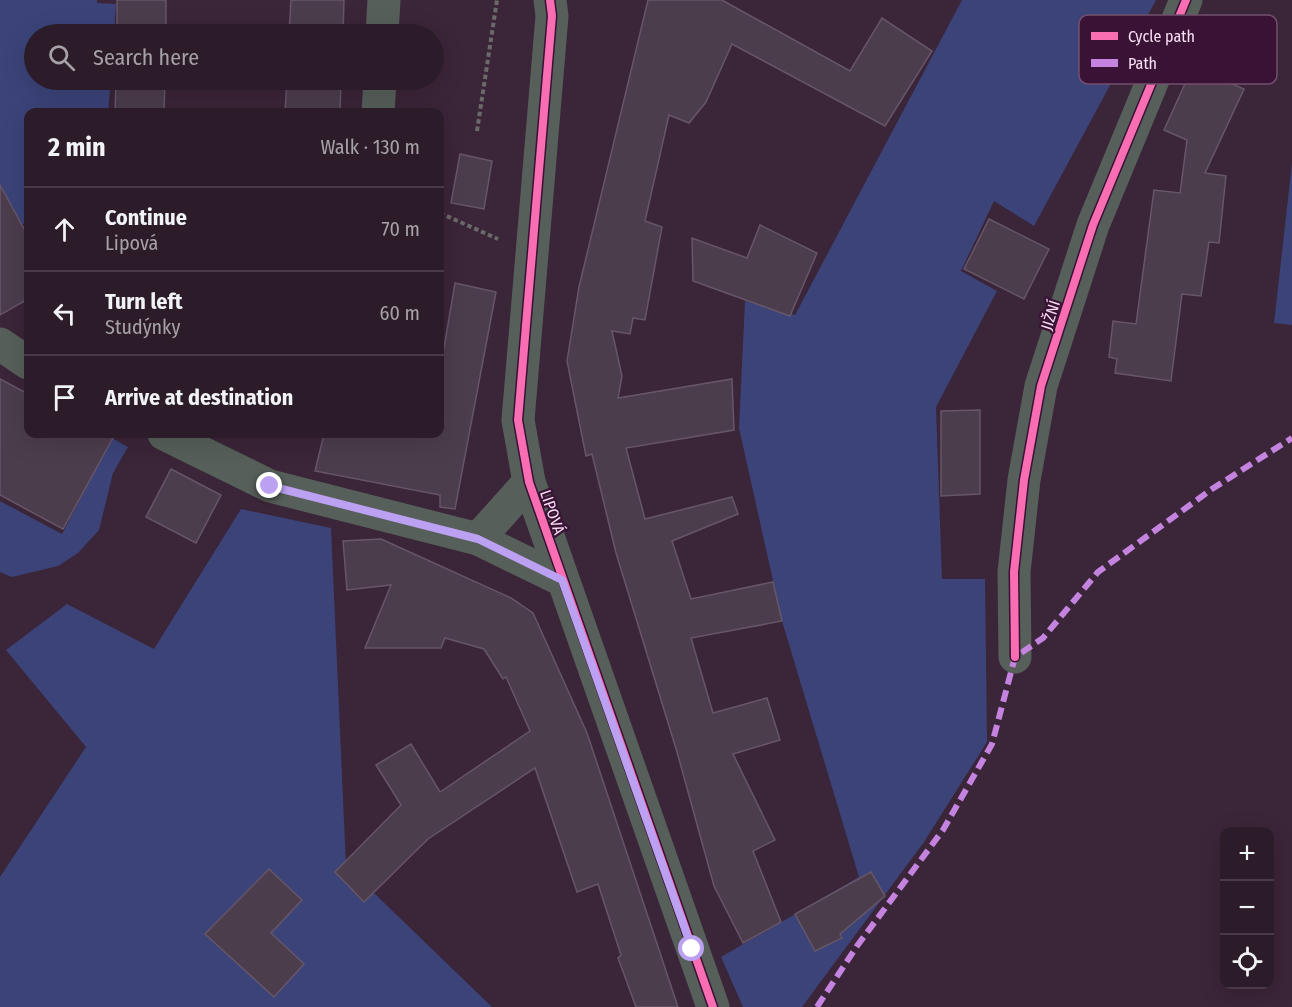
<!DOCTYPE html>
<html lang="en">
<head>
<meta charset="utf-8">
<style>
  body { margin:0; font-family:"Fira Sans Condensed",sans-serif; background:#382936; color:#f1f3f6 }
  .controls { position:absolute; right:18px; bottom:18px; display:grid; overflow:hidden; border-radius:12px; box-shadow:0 6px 24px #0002 }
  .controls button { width:54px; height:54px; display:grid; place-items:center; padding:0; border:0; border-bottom:2px solid #483a47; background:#2c1c2a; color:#f1f3f6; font:30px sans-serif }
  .stop { position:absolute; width:18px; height:18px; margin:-14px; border:4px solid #bca0f2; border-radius:50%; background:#fff }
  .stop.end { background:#bca0f2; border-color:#fff; box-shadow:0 2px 6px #0008 }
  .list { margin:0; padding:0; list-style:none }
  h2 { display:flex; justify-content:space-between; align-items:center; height:78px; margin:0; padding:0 24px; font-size:26px }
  h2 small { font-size:20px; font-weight:400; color:#a6a1a8 }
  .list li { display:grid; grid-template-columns:39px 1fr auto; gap:18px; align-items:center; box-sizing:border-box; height:84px; padding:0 24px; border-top:2px solid #483a47 }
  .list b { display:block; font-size:22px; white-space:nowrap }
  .list p { margin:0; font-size:20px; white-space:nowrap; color:#a6a1a8 }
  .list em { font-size:20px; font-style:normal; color:#a6a1a8 }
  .icon { flex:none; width:33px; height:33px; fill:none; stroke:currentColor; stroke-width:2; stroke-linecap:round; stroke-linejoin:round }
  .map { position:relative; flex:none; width:1292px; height:1007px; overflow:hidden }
  .search { position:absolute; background:#2c1c2a; box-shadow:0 6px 24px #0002; left:24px; top:24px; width:420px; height:66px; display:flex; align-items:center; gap:15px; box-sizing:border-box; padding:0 21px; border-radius:33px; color:#a6a1a8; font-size:22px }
  .panel { position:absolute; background:#2c1c2a; box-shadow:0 6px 24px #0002; left:24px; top:108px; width:420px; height:330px; border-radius:12px }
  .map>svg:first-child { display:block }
  .green { fill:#3b4379 }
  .building { fill:#4c3d4d; stroke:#665668; stroke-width:1.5 }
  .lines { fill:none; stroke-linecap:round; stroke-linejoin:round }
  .path { stroke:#6b6a6b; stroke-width:4; stroke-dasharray:4.5 3; stroke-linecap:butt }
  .minor { stroke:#565f59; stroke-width:33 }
  .quiet { stroke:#c483df; stroke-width:6; stroke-dasharray:12 6; stroke-linecap:butt }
  .cycleway-casing { stroke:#391235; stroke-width:11 }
  .cycleway { stroke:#f96db3; stroke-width:8 }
  .route { stroke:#bca0f2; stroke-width:8 }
  .labels { text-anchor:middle; stroke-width:4.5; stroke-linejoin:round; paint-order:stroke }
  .street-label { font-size:16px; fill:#f9dff4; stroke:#391235 }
  .key { fill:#391235; stroke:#73506e; stroke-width:1.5 }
  .key-label { font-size:16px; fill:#f9dff4 }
</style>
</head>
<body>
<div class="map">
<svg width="1292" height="1007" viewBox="0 0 1292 1007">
  <rect width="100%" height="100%" fill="#3b2538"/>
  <g class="green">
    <path d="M0 0H97V3L116 4 114 34H34V80H111L108 112H28V223L21 224 0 186Z"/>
    <path d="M962 0H1156L1034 226 994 201 961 271 997 291 936 407 942 579H985L987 742 924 842 802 1007H743L721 957 859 877 782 621 739 428 745 301 795 315Z"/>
    <path d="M1292 163V325L1274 323Z"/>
    <path d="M112 438 128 447 113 473 99 530 78 553 58 566 12 577 0 572V501L62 534Z"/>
    <path d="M241 509 331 528 346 866 492 1007H0V877L86 747 6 650 67 604 154 649Z"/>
  </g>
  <g class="building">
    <rect x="117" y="0" width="49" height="34"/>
    <path d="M291 0H344L343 34H289Z"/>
    <path d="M648 0H722L850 71 882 18 932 51 885 126 732 44 706 102 689 123 669 115 645 221 662 227 645 320 633 318 630 334 612 331 622 376 618 398 732 379 734 430 626 448 645 519 732 497 738 514 672 541 691 599 773 582 782 621 691 638 713 713 767 698 780 740 733 754 775 840 753 851 781 922 743 943 714 886 677 752 616 553 592 454 586 456 567 361 579 287Z"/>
    <path d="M1193 66 1244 89 1205 173 1226 176 1219 243 1209 242 1201 296 1182 294 1171 381 1115 373 1117 359 1109 357 1113 321 1136 324 1154 190 1180 193 1187 140 1164 130Z"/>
    <path d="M116 80H165L164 112H115Z"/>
    <path d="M287 80H341L340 112H285Z"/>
    <path d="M460 154 492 161 484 209 451 203Z"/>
    <path d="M0 185 28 236V299L0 315Z"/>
    <path d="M989 219 1049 249 1024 299 964 269Z"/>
    <path d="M760 225 817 253 790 316 693 281 692 238 747 258Z"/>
    <path d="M455 283 496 292 455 509 440 507V495L315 471 324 434H440V371Z"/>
    <path d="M0 379 28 394V434H115L63 529 0 495Z"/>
    <path d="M980 410V494L941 496V411Z"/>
    <path d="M171 469 221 495 196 543 146 517Z"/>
    <path d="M381 539 511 598 533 613 587 733 678 1007H636L618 958 621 955 598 884 577 892 535 768 428 839 364 902 335 872 401 805 376 765 411 744 440 792 530 731 506 677 503 679 484 649 445 638 441 648H365L391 585 347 590 343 541Z"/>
    <path d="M269 869 302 900 271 933 304 964 274 997 205 934Z"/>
    <path d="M871 872 885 896 840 934 842 938 815 951 795 914Z"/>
  </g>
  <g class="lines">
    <g class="path">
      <path d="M477 131 497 0"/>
      <path d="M440 213 498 239"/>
    </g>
    <g class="minor">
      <path d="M550 0 552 16 518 420 529 482 713 1007"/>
      <path d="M382 34 384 0"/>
      <path d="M378 112 380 80"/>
      <path d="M0 344 28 363"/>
      <path d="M164 434 270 486 478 539 562 580"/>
      <path d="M478 539 529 482"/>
      <path d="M1015 657 1014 572 1024 480 1041 386 1093 225 1186 0"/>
    </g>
    <path class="quiet" d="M817 1007 857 946 943 830 992 744 1015 657 1043 638 1098 572 1212 489 1292 438"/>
    <g class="cycleway-casing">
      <g id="cycleway">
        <path d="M550 0 552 16 518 420 529 482 713 1007"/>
        <path d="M1015 657 1014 572 1024 480 1041 386 1093 225 1186 0"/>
      </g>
    </g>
    <use href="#cycleway" class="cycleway"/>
  </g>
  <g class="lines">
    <path class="route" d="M270 486 478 539 562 580 692 949"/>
  </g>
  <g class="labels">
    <g class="street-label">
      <text transform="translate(1050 315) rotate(-72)" y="6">JIŽNÍ</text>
      <text transform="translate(553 512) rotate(71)" y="6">LIPOVÁ</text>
    </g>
  </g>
  <rect x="1079" y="15" width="198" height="69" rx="9" class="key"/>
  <rect x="1091" y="32" width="27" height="8" fill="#f96db3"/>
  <rect x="1091" y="59" width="27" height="8" fill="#c483df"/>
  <g class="key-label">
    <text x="1128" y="42">Cycle path</text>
    <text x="1128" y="69">Path</text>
  </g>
</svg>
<div class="controls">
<button>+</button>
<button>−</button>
<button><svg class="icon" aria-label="locate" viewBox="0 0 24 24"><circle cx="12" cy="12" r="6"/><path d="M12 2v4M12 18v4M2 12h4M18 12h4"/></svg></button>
</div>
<div class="stop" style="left:692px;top:949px"></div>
<div class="stop end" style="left:270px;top:486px"></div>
<div class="search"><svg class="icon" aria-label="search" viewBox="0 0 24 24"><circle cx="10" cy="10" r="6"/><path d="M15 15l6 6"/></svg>Search here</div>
<section class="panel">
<h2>2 min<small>Walk · 130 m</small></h2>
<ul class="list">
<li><svg class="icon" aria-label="ahead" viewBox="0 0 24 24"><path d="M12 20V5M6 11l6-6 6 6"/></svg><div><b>Continue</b><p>Lipová</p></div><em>70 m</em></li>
<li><svg class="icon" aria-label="left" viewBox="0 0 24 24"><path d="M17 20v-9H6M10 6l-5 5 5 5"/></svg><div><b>Turn left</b><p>Studýnky</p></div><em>60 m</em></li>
<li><svg class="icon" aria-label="arrive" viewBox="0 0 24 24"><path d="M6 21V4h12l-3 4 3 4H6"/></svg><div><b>Arrive at destination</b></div></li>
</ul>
</section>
</div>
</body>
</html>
